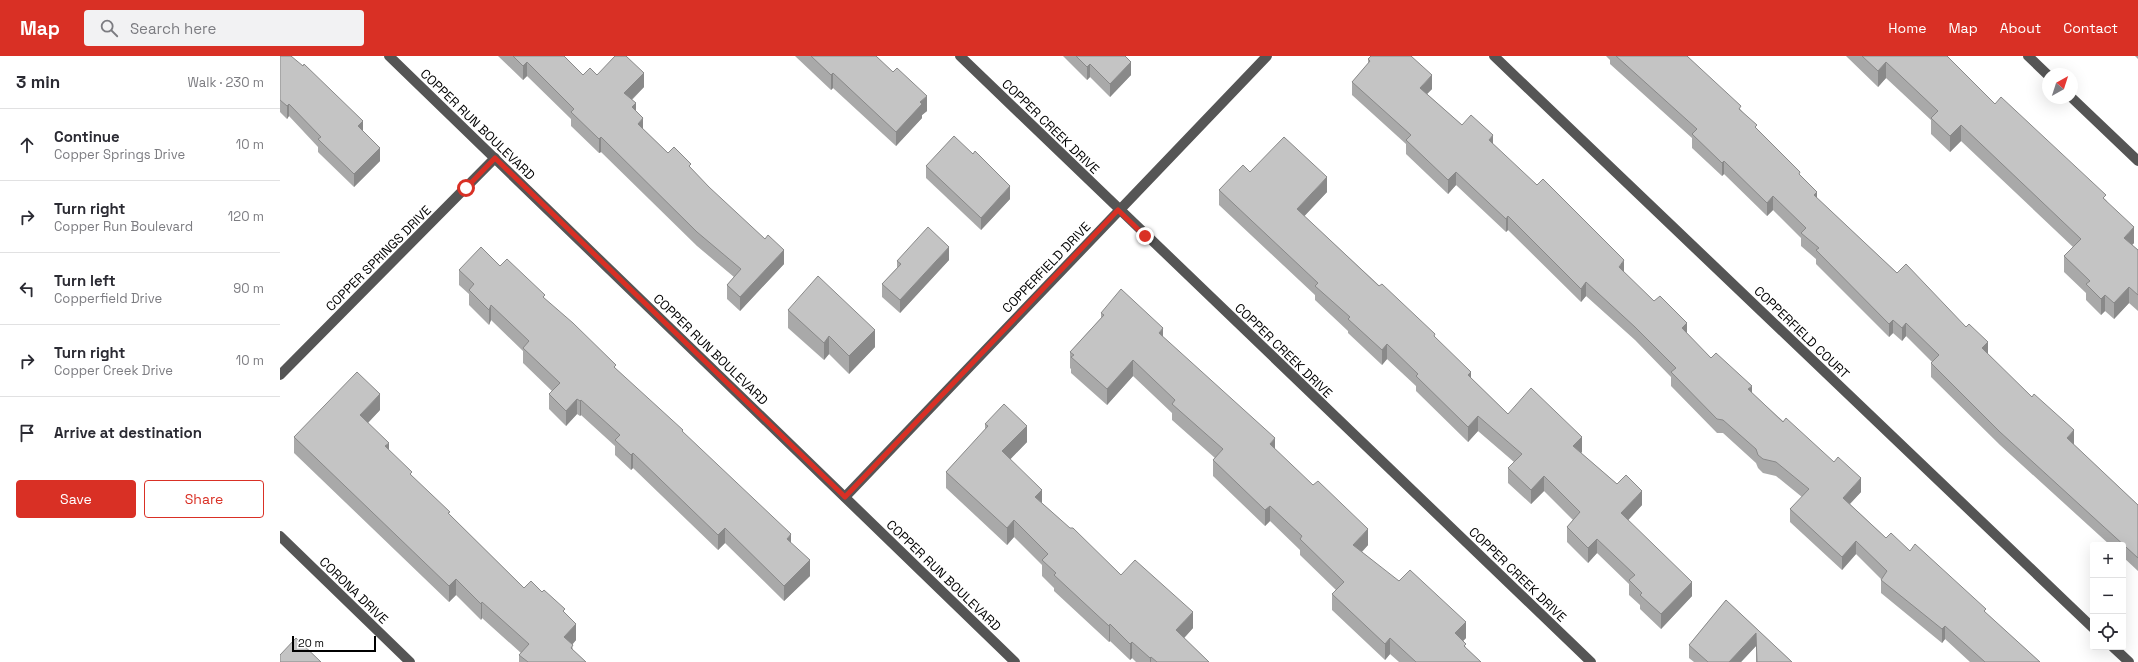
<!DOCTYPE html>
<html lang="en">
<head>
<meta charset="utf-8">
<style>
  body { margin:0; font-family:"Space Grotesk",sans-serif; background:#f2f2f3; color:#2b2b33 }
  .controls { position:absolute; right:12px; bottom:12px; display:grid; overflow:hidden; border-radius:4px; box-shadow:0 4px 16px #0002 }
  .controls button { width:36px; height:36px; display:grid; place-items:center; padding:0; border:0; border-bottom:1px solid #e1e1e2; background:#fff; color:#2b2b33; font:20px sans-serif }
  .compass { position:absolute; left:1762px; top:12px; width:36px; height:36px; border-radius:50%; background:#fff; box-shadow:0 4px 16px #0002; rotate:39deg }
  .scale { position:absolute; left:12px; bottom:10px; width:84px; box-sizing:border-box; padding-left:4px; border:2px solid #000; border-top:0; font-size:11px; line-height:14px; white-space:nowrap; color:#000; -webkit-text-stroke:3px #fff; paint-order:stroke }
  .stop { position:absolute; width:12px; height:12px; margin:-9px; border:3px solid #d93025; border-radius:50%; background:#fff }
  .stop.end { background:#d93025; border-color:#fff; box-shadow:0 1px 4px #0008 }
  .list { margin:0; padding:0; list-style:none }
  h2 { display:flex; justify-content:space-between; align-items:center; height:52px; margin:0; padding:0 16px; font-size:17px }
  h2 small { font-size:13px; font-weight:400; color:#7c7c81 }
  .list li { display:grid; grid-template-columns:26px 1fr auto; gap:12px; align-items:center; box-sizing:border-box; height:72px; padding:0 16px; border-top:1px solid #e1e1e2 }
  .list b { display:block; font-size:15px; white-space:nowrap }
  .list p { margin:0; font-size:13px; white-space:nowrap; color:#7c7c81 }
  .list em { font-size:13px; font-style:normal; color:#7c7c81 }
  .actions { display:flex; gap:8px; padding:12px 16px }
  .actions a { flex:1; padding:9px 0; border:1px solid #d93025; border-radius:4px; text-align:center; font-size:14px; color:#d93025 }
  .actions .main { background:#d93025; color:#fff }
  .icon { flex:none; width:22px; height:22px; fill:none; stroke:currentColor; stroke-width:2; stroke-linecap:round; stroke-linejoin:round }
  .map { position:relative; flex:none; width:1858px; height:606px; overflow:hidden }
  header { display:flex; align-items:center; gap:24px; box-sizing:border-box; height:56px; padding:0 20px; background:#d93025; color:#fff }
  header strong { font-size:19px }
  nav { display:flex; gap:22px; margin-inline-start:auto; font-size:14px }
  .search { width:280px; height:36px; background:#f2f2f3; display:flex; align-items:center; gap:10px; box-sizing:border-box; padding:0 14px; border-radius:4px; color:#7c7c81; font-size:15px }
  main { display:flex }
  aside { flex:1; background:#fff }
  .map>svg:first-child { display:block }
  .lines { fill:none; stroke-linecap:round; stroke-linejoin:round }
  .minor { stroke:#555; stroke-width:10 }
  .wall { fill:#a9a9a9 }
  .shaded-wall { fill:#898989 }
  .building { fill:#c4c4c4; stroke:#898989 }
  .route { stroke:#d93025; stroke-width:5 }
  .labels { text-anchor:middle; stroke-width:3; stroke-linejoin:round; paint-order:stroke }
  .street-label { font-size:13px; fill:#000; stroke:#fff }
</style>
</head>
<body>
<header>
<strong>Map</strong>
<div class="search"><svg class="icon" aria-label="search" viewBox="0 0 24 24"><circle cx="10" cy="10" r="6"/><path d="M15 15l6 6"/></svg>Search here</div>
<nav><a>Home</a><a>Map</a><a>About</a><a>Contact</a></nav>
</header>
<main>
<aside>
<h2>3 min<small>Walk · 230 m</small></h2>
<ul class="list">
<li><svg class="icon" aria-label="ahead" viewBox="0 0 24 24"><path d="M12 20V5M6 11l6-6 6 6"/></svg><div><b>Continue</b><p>Copper Springs Drive</p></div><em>10 m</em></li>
<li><svg class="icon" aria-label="right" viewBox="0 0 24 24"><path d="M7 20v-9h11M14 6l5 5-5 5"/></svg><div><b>Turn right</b><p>Copper Run Boulevard</p></div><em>120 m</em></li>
<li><svg class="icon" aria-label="left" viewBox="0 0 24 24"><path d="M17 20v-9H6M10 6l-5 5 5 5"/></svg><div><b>Turn left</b><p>Copperfield Drive</p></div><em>90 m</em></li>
<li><svg class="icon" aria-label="right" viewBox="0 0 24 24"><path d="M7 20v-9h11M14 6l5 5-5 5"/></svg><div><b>Turn right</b><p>Copper Creek Drive</p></div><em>10 m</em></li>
<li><svg class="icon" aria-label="arrive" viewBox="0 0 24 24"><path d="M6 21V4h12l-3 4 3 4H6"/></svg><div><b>Arrive at destination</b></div></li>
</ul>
<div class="actions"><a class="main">Save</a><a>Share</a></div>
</aside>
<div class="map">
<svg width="1858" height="606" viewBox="0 0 1858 606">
  <rect width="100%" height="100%" fill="#fff"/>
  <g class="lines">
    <g class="minor">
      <path d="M109 0 735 606"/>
      <path d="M680 0 1311 606"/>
      <path d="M1214 0 1813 572"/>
      <path d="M1748 0 1768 19"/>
      <path d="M1792 42 1858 105"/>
      <path d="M0 319 215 102"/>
      <path d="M565 441 987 0"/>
      <path d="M0 480 130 606"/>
      <path d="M1833 591 1849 606"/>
    </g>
  </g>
  <g class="wall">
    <path d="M0 0 83 75 100 105 74 131 41 99 38 96V91L9 60 7 63 0 56Z"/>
    <path d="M218 0H284L303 19H317L364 31 352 44 356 55 363 73 388 97 411 113 504 208 460 255 447 243V229L454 221 417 190 321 96 319 97 291 70V63L247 20 243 24Z"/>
    <path d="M515 0H596L647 55 642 59V62L616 90 553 32 551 34Z"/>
    <path d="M783 0H845L851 19 830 41 810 21 807 24Z"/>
    <path d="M1326 0H1407L1461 54 1477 73 1520 119 1537 142 1617 217 1708 298 1794 388H1793L1858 449V515L1843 501V489H1830L1720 389 1651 321V307L1652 306 1626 280 1622 285 1613 277 1609 281 1536 208V203L1521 190V182L1493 154 1487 160 1444 118 1442 120 1412 92V82L1330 8V4Z"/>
    <path d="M1566 0H1667L1715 48 1826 144 1854 187 1852 189 1858 194V255L1849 247 1834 263 1825 255 1821 259 1806 244V237L1784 216V200L1793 191 1681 85 1670 96 1651 78V64L1606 22 1598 31Z"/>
    <path d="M1855 0H1858V3Z"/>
    <path d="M1088 3 1152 33 1147 38 1182 69 1213 88 1431 302 1472 337 1581 436 1570 448 1606 482 1630 495 1706 557 1760 606H1690L1665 583 1662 587 1601 537V523L1576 498 1562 514 1510 466V453L1522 441 1496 420 1483 417 1478 412 1476 407 1443 377H1437L1391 330V321L1355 284 1306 240 1301 246 1228 174 1226 176 1176 129 1168 138 1126 98V88L1072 39V26L1088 8Z"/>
    <path d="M646 110 730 143 701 174 646 122Z"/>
    <path d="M939 134 1047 136 1024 160 1155 281 1191 322 1228 358 1302 396 1301 397 1337 428 1362 449 1348 464 1412 540 1381 573 1360 553V549L1349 539V528L1317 497 1308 507 1287 486V471L1293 464 1264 435 1251 448 1228 427V412L1234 406 1198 375 1188 386 1136 335V330L1107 303 1102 309 1068 277V275L1035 244V239L939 149Z"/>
    <path d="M669 204 620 257 602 241V228L617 212V205Z"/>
    <path d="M220 210 265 243 336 313 403 377 511 487 530 520 504 545 445 487 438 494 353 412 351 414 335 399V390L301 359 300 360 297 358 286 370 269 353V338L272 335 243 307V295L211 264 209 269 189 249V238L179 229V214Z"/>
    <path d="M508 254 595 291 569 318 549 298 544 304 508 272Z"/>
    <path d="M821 257 883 281 995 393 1088 489 1082 496 1186 582 1183 585 1186 592 1201 606H1119L1110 598 1105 604 1052 554V538L1056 534 1020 499V494L990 465 985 470 933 420V404L935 402 892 364V357L853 320 827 349 791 317V313L790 312V296L821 262Z"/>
    <path d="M100 354 88 367 109 394 132 420 170 459 244 532 285 558 296 584 292 589 293 594 306 606H239V599L241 597 202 562 201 564 176 539 169 546 14 397V381Z"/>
    <path d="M705 368 747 386 730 403 762 447 841 519 913 572 904 582 929 606H856L852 602 850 604 830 585 829 586 774 535V532L762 520V509L734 481 727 489 666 432V416L705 374Z"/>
    <path d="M1446 544 1512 606H1476V590L1461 606H1414L1409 602V589Z"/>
  </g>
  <g class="shaded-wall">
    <path d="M247 6V20L243 24V10Z"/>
    <path d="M851 6V19L830 41V28Z"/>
    <path d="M1606 6V22L1598 31V15Z"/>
    <path d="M810 8V21L807 24V11Z"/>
    <path d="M364 17V31L344 51V37Z"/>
    <path d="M553 17V32L551 34V19Z"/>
    <path d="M1152 19V33L1140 45V32Z"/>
    <path d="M647 40V55L642 59V62L616 90V76L640 46Z"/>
    <path d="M356 47V61L352 51Z"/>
    <path d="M9 48V60L7 63V50Z"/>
    <path d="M363 62V76L358 68Z"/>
    <path d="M83 65V78L78 70Z"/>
    <path d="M1681 69V85L1670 96V80Z"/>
    <path d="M1213 79V93L1209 84Z"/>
    <path d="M321 81V96L319 97V83Z"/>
    <path d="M100 92V105L74 131V118Z"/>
    <path d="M1444 105V118L1442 120V107Z"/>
    <path d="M1176 116V129L1168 138V124Z"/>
    <path d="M1047 121V136L1017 168V153Z"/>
    <path d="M730 130V143L701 174V162Z"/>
    <path d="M1537 136V149L1534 139Z"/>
    <path d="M1493 140V154L1487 160V147Z"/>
    <path d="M1228 160V174L1226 176V163Z"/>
    <path d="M1854 171V187L1844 197V182Z"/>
    <path d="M669 191V204L620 257V244Z"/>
    <path d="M504 194V208L460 255V241Z"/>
    <path d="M1344 204V218L1339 211Z"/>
    <path d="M1306 226V240L1301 246V233Z"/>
    <path d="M1849 231V247L1834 263V247Z"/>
    <path d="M1825 239V255L1821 259V243Z"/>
    <path d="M211 249V264L209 269V254Z"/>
    <path d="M1613 264V277L1609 281V268Z"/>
    <path d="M1407 267V280L1402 272Z"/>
    <path d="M1626 267V280L1622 285V272Z"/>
    <path d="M883 272V288L879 277Z"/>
    <path d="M595 274V291L569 318V300Z"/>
    <path d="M549 280V298L544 304V287Z"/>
    <path d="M1708 286V299L1702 292Z"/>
    <path d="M1107 288V303L1102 309V294Z"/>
    <path d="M853 304V320L827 349V333Z"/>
    <path d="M1191 316V331L1188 319Z"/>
    <path d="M1472 330V343L1468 333Z"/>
    <path d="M100 338V354L80 375V359Z"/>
    <path d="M297 343V358L286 370V355Z"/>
    <path d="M301 344V359L300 360V345Z"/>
    <path d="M1198 360V375L1188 386V371Z"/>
    <path d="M747 370V386L722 412V395Z"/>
    <path d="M1794 374V388L1787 395V382Z"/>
    <path d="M1302 381V396L1293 404V390Z"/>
    <path d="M995 382V398L990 388Z"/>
    <path d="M109 387V403L105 390Z"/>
    <path d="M353 397V412L351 414V399Z"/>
    <path d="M1264 420V435L1251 448V434Z"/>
    <path d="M1581 422V436L1563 455V442Z"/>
    <path d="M762 434V450L755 441Z"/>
    <path d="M1362 435V449L1341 472V457Z"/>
    <path d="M990 450V465L985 470V454Z"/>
    <path d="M734 464V481L727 489V472Z"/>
    <path d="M445 472V487L438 494V479Z"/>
    <path d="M1088 473V489L1073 505V489Z"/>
    <path d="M511 478V494L507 483Z"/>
    <path d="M1317 483V497L1308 507V492Z"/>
    <path d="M1576 485V498L1562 514V501Z"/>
    <path d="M530 504V520L504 545V530Z"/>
    <path d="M176 523V539L169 546V530Z"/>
    <path d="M1412 526V540L1381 573V558Z"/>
    <path d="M202 546V562L201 564V548Z"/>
    <path d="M913 556V572L896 591V574Z"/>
    <path d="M1186 566V582L1175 593V577Z"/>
    <path d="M296 568V584L284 598V581Z"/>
    <path d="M830 568V585L829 586V570Z"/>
    <path d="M1665 570V583L1662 587V573Z"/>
    <path d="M1476 577V590L1461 606H1449Z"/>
    <path d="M1110 582V598L1105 604V588Z"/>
    <path d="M852 586V602L850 604V588Z"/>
    <path d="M871 601V606H870V602Z"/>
  </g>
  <g class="building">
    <path d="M0 0H11L23 10 24 8 83 65 78 70 100 92 74 118 41 86 38 83 41 81 9 48 7 50 0 44Z"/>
    <path d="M233 0H284L303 19 310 12 317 19 335 0H346L364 17 344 37 356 47 352 51 363 62 358 68 388 97 394 91 411 108 409 110 429 131 485 183 488 179 504 194 460 241 447 229 461 213 417 176 321 81 319 83 291 56 294 53 247 6 243 10Z"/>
    <path d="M531 0H596L613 16 617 12 647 40 640 46 642 48 616 76 553 17 551 19Z"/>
    <path d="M796 0H845L851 6 830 28 810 8 807 11Z"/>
    <path d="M1091 0H1131L1152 19 1140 32 1182 69 1191 59 1213 79 1209 84 1257 129 1263 123 1344 204 1339 211 1374 245 1380 240 1407 267 1402 272 1431 302 1436 297 1472 330 1468 333 1503 366 1506 362 1554 406 1558 401 1581 422 1563 442 1606 482 1611 477 1630 495 1635 488 1706 553 1704 555 1760 606H1705L1665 570 1662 573 1601 524 1607 515 1576 485 1562 501 1510 453 1529 433 1496 406 1483 403 1478 399 1476 393 1443 364 1437 363 1391 316 1396 312 1355 271 1306 226 1301 233 1228 160 1226 163 1176 116 1168 124 1126 84 1131 79 1072 26 1090 5 1088 3Z"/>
    <path d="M1336 0H1407L1461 50 1459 53 1477 69 1475 71 1520 116 1519 118 1537 136 1534 139 1617 217 1626 208 1686 271 1689 268 1708 286 1702 292 1752 341 1754 338 1794 374 1787 382 1858 449V502L1720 376 1651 307 1659 299 1626 267 1622 272 1613 264 1609 268 1536 194 1539 192 1521 177 1526 172 1493 140 1487 147 1444 105 1442 107 1412 78 1417 73Z"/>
    <path d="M1582 0H1667L1715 48 1721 41 1826 139 1823 142 1854 171 1844 182 1858 194V239L1849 231 1834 247 1825 239 1821 243 1806 228 1810 225 1784 200 1801 183 1681 69 1670 80 1651 62 1658 55 1606 6 1598 15Z"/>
    <path d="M674 80 693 98 695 95 730 130 701 162 646 110Z"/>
    <path d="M1004 81 1047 121 1017 153 1099 230 1102 228 1155 278 1154 280 1191 316 1188 319 1228 358 1251 332 1302 381 1293 390 1337 428 1346 419 1362 435 1341 457 1412 526 1381 558 1360 539 1362 537 1349 524 1355 519 1317 483 1308 492 1287 471 1300 456 1264 420 1251 434 1228 412 1242 398 1198 360 1188 371 1136 320 1138 318 1107 288 1102 294 1068 263 1070 261 1035 230 1038 227 939 134 963 109 970 116Z"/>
    <path d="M648 171 669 191 620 244 602 228 621 208 617 205Z"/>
    <path d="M201 191 220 210 227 203 265 239 263 241 293 267 336 309 334 311 403 374 402 375 511 478 507 483 530 504 504 530 445 472 438 479 353 397 351 399 335 384 340 379 301 344 300 345 297 343 286 355 269 338 280 327 243 292 249 285 211 249 209 254 189 234 194 228 179 214Z"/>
    <path d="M538 220 595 274 569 300 549 280 544 287 508 254Z"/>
    <path d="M841 233 883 272 879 277 995 382 990 388 1033 429 1038 425 1088 473 1073 489 1119 525 1130 514 1186 566 1175 577 1186 588 1184 590 1201 606H1136L1110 582 1105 588 1052 538 1064 526 1020 483 1022 480 990 450 985 454 933 404 943 393 892 348 895 344 853 304 827 333 791 301 794 299 790 296 824 259 821 257Z"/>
    <path d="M77 316 100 338 80 359 109 387 105 390 132 416 130 418 170 456 168 457 244 532 251 525 262 536 264 534 285 553 283 555 296 568 284 581 293 589 291 592 306 606H248L239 599 249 588 202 546 201 548 176 523 169 530 14 381Z"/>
    <path d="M724 348 747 370 722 395 762 434 755 441 790 472H793L841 519 855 504 913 556 896 574 929 606H877L871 601 870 602 852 586 850 588 830 568 829 570 774 519 776 517 762 504 768 498 734 464 727 472 666 416 708 370 705 368Z"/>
    <path d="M1446 544 1512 606H1477L1476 577 1449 606H1428L1409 589Z"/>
    <path d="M16 582 41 606H0V599Z"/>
  </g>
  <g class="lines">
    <path class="route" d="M186 132 215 102 565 441 838 154 865 180"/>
  </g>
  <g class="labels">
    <g class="street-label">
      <text transform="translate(198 68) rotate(44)" y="5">COPPER RUN BOULEVARD</text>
      <text transform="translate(771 70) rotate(44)" y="5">COPPER CREEK DRIVE</text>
      <text transform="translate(98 202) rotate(-45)" y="5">COPPER SPRINGS DRIVE</text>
      <text transform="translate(766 211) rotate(-46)" y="5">COPPERFIELD DRIVE</text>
      <text transform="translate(1522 276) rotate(44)" y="5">COPPERFIELD COURT</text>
      <text transform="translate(431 293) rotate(44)" y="5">COPPER RUN BOULEVARD</text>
      <text transform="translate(1004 294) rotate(44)" y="5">COPPER CREEK DRIVE</text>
      <text transform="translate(1238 518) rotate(44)" y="5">COPPER CREEK DRIVE</text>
      <text transform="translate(664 519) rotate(44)" y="5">COPPER RUN BOULEVARD</text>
      <text transform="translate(74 534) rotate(44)" y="5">CORONA DRIVE</text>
    </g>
  </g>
</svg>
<div class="controls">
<button>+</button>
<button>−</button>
<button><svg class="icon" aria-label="locate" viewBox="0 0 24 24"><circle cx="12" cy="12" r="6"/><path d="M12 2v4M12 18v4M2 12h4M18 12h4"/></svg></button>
</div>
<svg class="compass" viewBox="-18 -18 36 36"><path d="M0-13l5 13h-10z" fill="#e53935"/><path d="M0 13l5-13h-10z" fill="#7c7c81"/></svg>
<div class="scale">20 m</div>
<div class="stop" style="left:186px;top:132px"></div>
<div class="stop end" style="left:865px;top:180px"></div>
</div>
</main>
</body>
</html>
